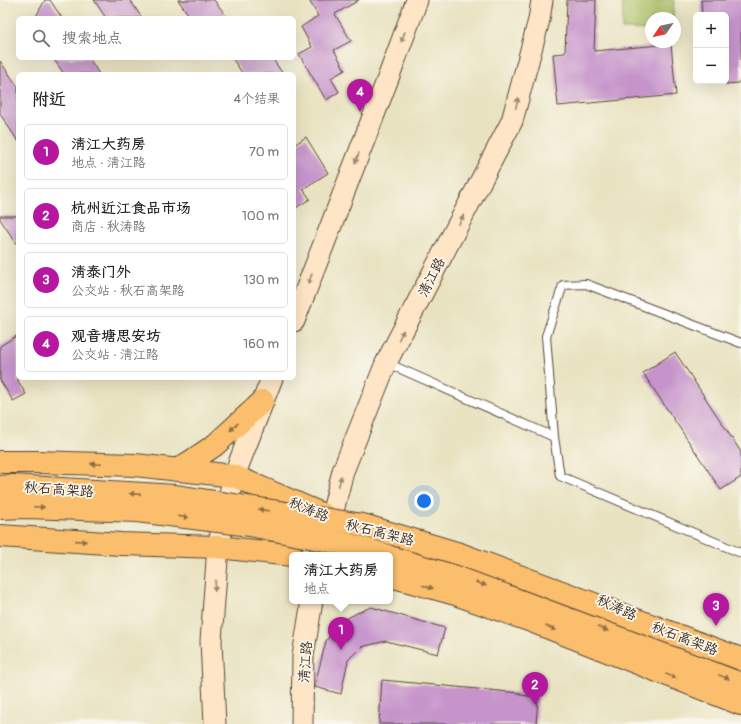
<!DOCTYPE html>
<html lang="zh">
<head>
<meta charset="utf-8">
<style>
  body { margin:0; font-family:Pangolin,"LXGW WenKai TC",sans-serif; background:#f6f6f6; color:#202124 }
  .controls { position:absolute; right:12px; top:12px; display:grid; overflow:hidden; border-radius:6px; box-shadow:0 4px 16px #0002 }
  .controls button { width:36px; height:36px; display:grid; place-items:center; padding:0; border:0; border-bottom:1px solid #e0e0e0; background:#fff; color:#202124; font:20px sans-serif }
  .compass { position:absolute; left:645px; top:12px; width:36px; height:36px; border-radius:50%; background:#fff; box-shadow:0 4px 16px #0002; rotate:236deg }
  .you { position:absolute; left:424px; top:501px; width:14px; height:14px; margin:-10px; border:3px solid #fff; border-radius:50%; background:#1a73e8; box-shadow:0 0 0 6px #1a73e833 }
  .badge { display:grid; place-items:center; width:26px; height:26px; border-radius:50%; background:#b5179e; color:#fff; font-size:13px; font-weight:700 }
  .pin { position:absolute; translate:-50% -33px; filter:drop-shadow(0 1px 2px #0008) }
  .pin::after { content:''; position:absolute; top:21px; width:14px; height:12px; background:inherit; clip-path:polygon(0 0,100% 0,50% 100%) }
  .popup { position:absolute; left:289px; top:552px; width:104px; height:52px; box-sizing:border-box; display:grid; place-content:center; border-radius:6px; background:#fff; filter:drop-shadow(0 1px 3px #0005); font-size:13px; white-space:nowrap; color:#757577 }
  .popup b { font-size:15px; color:#202124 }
  .popup::after { content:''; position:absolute; left:50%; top:100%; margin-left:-8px; border:8px solid transparent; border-top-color:#fff }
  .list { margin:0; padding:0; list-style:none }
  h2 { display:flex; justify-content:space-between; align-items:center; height:52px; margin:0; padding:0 16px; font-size:17px }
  h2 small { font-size:13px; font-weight:400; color:#757577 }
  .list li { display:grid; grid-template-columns:26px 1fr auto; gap:12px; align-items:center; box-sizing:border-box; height:56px; margin:0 8px 8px; padding:0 8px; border:1px solid #e0e0e0; border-radius:6px }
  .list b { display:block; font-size:15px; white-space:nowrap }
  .list p { margin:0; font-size:13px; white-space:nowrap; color:#757577 }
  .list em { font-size:13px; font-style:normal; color:#757577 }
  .icon { flex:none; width:22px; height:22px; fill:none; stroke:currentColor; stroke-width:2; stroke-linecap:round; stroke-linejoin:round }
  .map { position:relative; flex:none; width:741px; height:724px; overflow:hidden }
  .search { position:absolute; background:#fff; box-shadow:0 4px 16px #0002; left:16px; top:16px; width:280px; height:44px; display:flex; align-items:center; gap:10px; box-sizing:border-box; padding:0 14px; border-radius:6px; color:#757577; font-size:15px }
  .panel { position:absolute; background:#fff; box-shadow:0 4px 16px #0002; left:16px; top:72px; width:280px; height:308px; border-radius:6px }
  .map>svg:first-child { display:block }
  .green { fill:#aac065; stroke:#727542 }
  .building { fill:#c694cb }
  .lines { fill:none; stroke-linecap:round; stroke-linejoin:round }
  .lane-casing { stroke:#554637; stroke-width:10 }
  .secondary-casing { stroke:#554637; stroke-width:23 }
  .primary-casing { stroke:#554637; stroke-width:24 }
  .highway-casing { stroke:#554637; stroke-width:24 }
  .lane { stroke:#fff; stroke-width:8 }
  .secondary { stroke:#fde5c5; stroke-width:21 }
  .primary { stroke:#fabe6d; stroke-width:22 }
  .highway { stroke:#fabe6d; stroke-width:22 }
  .highway-bridge-casing { stroke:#554637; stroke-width:24; stroke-linecap:butt }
  .highway-bridge { stroke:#fabe6d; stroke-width:22 }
  .oneway { fill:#9c8872 }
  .oneway2 { fill:#916d42 }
  .labels { text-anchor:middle; stroke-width:3.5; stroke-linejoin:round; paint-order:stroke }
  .street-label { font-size:14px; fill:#3b2a1e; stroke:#fbf7ec }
</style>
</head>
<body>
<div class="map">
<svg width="741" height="724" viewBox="0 0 741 724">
  <rect width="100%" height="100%" fill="#fbf7ec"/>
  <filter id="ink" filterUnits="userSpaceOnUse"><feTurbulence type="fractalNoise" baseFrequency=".025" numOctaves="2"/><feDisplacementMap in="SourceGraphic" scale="8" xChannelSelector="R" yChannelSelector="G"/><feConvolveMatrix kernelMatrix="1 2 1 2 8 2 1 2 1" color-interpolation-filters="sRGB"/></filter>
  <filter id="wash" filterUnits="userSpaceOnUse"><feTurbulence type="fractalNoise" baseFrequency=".012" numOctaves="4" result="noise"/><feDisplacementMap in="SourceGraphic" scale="16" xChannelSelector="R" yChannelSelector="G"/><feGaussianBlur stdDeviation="0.9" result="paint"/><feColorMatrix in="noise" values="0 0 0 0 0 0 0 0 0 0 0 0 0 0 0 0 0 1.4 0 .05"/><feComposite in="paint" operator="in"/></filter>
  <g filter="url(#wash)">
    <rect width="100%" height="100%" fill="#e9e3c2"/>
    <path class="green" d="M623 0H674L673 18H651V30L622 29Z"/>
    <g id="blocks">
      <g class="building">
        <path d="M45 0H50L62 18H35Z"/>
        <path d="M94 0H130L142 18H106Z"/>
        <path d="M178 0H214L228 18H191Z"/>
        <path d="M309 0H359L335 14 351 41 334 50 345 70 331 78 339 92 326 100 299 54 312 47 301 27 318 16Z"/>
        <path d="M567 0H596L594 51 671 44 676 95 558 106 553 54 565 53Z"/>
        <path d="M701 0H741V78L738 83 726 84V15H702Z"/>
        <path d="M53 58H89L99 74H64Z"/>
        <path d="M232 58H272L283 74H243Z"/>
        <path d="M0 61 18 87V141L0 114Z"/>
        <path d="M306 137 328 173 303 189 310 199 294 209V145Z"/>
        <path d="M0 216H18V246L0 219Z"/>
        <path d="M18 335V381L26 394 13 401 0 380V346Z"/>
        <path d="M675 352 741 452V477L721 490 643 373Z"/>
        <path d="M371 607 445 628 438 654 386 641 361 647 348 660 341 694 315 687V684L326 641 332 632 342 621 357 613Z"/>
        <path d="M382 680 520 693V695L538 697 536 724H379Z"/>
      </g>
    </g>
  </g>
  <g filter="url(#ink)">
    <use href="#blocks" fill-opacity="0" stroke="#554637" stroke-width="1"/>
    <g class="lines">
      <g class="lane-casing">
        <g id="lane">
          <path d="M387 363 554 437 560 476 741 553"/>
          <path d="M554 437 546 336 563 285 586 284 741 343"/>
        </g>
      </g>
      <g class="secondary-casing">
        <g id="secondary">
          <path d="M294 321 387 81 417 0"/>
          <path d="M320 555 331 519 343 471 386 363 512 121 539 20 542 0"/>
          <path d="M215 724 211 641 218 547 234 476 272 378"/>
          <path d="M302 724 303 656 312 601"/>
        </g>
      </g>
      <g class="primary-casing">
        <g id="primary">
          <path d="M0 462H36L135 465 234 476 324 515"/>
          <path d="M177 470 193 460 215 445 263 401"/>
          <path d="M0 536 121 544 218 547 292 555"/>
          <path d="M390 576 455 594 534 622 741 704"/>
        </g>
      </g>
      <g class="highway-casing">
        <path id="highway" d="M390 556 474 582 553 610 741 684"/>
      </g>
      <use href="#lane" class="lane"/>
      <use href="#secondary" class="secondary"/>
      <use href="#primary" class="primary"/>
      <use href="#highway" class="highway"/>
      <g class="highway-bridge-casing">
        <g id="highway-bridge">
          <path d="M0 487 13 486 176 496 363 525 460 554 741 659"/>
          <path d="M0 508 27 507 137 511 250 525 359 547 385 555"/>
        </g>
      </g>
      <use href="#highway-bridge" class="highway-bridge"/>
    </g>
    <defs><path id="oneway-solid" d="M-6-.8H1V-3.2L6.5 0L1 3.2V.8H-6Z"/></defs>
    <g class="oneway">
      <use href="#oneway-solid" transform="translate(403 37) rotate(110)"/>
      <use href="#oneway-solid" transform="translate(517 103) rotate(-75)"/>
      <use href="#oneway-solid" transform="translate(357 158) rotate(111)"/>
      <use href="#oneway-solid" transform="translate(461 220) rotate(-63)"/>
      <use href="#oneway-solid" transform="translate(310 279) rotate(111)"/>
      <use href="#oneway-solid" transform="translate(401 335) rotate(-63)"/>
      <use href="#oneway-solid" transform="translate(340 481) rotate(-76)"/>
      <use href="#oneway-solid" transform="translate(215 586) rotate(94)"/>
    </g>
    <g class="oneway2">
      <use href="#oneway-solid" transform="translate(234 427) rotate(137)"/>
      <use href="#oneway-solid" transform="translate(96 464) rotate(-178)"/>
      <use href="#oneway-solid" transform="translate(135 494) rotate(-176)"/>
      <use href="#oneway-solid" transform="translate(39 507) rotate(2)"/>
      <use href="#oneway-solid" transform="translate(264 510) rotate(-171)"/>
      <use href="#oneway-solid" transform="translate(183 517) rotate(7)"/>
      <use href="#oneway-solid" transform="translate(81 541) rotate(4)"/>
      <use href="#oneway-solid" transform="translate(481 584) rotate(19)"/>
      <use href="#oneway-solid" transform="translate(428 587) rotate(16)"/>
      <use href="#oneway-solid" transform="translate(551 628) rotate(22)"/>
      <use href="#oneway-solid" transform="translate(603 629) rotate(21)"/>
      <use href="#oneway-solid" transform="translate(671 676) rotate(22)"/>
      <use href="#oneway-solid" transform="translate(724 677) rotate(22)"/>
    </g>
  </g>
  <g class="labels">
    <g class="street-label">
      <text transform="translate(431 277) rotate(-63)" y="5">清江路</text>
      <text transform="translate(59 489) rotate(4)" y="5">秋石高架路</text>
      <text transform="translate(309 509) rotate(23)" y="5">秋涛路</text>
      <text transform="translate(380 532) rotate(14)" y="5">秋石高架路</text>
      <text transform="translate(617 607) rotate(25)" y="5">秋涛路</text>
      <text transform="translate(685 638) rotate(21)" y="5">秋石高架路</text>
      <text transform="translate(305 662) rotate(-86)" y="5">清江路</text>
    </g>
  </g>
</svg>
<div class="controls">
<button>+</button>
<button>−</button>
</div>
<svg class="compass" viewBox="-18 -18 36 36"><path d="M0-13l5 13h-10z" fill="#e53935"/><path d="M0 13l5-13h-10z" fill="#757577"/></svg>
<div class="you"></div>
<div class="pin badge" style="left:341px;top:650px">1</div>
<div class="popup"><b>清江大药房</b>地点</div>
<div class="pin badge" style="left:535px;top:705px">2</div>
<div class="pin badge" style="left:716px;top:626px">3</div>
<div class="pin badge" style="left:360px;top:112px">4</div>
<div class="search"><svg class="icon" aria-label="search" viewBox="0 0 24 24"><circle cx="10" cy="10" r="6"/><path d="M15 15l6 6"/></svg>搜索地点</div>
<section class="panel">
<h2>附近<small>4个结果</small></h2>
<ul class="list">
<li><span class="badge">1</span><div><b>清江大药房</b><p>地点 · 清江路</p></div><em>70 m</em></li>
<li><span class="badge">2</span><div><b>杭州近江食品市场</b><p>商店 · 秋涛路</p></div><em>100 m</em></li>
<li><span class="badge">3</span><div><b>清泰门外</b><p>公交站 · 秋石高架路</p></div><em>130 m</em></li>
<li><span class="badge">4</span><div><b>观音塘思安坊</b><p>公交站 · 清江路</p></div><em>160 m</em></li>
</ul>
</section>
</div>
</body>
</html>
